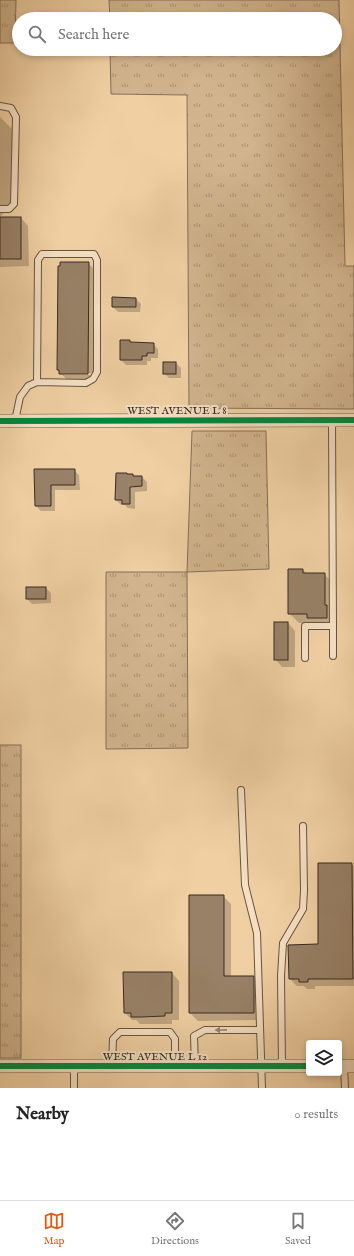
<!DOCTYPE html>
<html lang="en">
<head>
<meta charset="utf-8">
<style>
  body { margin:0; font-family:"IM FELL English",serif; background:#f2f2f2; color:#222 }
  .controls { position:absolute; right:12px; bottom:12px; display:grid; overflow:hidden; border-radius:4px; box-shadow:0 2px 6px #0003 }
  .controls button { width:36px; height:36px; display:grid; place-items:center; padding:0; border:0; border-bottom:1px solid #e0e0e0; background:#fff; color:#222; font:20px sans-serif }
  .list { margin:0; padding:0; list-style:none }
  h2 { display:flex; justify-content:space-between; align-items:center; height:52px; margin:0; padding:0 16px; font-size:17px }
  h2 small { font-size:13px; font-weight:400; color:#767676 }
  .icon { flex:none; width:22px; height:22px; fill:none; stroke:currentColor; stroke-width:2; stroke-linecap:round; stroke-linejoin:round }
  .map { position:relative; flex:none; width:354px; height:1088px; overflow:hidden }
  .search { position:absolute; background:#fff; box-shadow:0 2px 6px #0003; left:12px; right:12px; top:12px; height:44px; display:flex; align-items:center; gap:10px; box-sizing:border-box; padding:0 14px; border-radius:22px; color:#767676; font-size:15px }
  .sheet { height:112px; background:#fff }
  nav { display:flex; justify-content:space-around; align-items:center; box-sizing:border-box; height:56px; border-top:1px solid #e0e0e0; background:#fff; font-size:11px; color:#767676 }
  nav a { display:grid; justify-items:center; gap:2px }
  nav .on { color:#ea580c }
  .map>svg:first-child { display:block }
  .grass { fill:url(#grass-tufts); stroke:#85705a }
  .shadow { fill:#0003; fill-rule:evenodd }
  .building { fill:#988167; stroke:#392b25 }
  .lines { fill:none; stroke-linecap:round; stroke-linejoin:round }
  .service-casing { stroke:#675444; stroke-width:8 }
  .minor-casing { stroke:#675444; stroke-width:14 }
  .service { stroke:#f5e0c3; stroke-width:6 }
  .minor { stroke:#f5e0c3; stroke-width:13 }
  .cycleway-casing { stroke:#f5e0c3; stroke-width:8 }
  .cycleway { stroke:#00873e; stroke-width:6 }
  .oneway { fill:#978674 }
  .labels { text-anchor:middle; stroke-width:4; stroke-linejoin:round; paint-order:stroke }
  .street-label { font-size:11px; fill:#392b25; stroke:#f5e0c3 }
</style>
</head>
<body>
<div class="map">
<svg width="354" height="1088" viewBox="0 0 354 1088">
  <defs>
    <pattern id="grass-tufts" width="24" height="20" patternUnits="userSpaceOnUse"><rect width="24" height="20" fill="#d1b48e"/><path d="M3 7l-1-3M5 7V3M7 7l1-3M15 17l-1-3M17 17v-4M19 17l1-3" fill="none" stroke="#ab9374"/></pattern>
  </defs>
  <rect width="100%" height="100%" fill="#f0d0a3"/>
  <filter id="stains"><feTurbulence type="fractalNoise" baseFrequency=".005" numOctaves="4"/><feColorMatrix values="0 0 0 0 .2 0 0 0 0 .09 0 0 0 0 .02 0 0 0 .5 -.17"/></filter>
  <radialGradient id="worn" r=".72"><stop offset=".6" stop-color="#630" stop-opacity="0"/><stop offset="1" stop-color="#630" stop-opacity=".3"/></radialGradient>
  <g class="grass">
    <path d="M0 0H16L15 43H0Z"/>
    <path d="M109 0H339L345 266H354V409L189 408 187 95 111 94 110 49H335V19H110Z"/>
    <path d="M192 431H266L269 569 187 572 188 748 106 749V572H187Z"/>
    <rect x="0" y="745" width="21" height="313"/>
  </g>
  <g class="shadow">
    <path d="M0 117 15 132V201L0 217Z"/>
    <path d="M0 218H21L28 226 29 266 0 267Z"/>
    <path d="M88 263 96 271 95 381H68L58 370ZM64 373H93V375H64Z"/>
    <path d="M136 299 141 304 140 312H118L113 307Z"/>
    <path d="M129 341 131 343 153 344 158 349V358H151V361H147V365H126L121 360Z"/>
    <path d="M176 363 181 368V378H169L164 373Z"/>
    <path d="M35 470H74L79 475 80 490H55V511H41L36 506Z"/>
    <path d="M128 475 142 477 147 482V491L135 492V509L128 508 125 505H121L116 500Z"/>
    <path d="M303 570 307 574H324L334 584V614L336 616V628H318L313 623H299L289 613Z"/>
    <path d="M46 588 51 593V603L32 604 27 599Z"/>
    <path d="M288 623 295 631V667H282L275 659Z"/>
    <path d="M319 864H352L354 866V986H315V989H307L304 986H297L290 979 319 945Z"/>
    <path d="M190 896H223L231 904V977H253L261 985V1020L198 1021 190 1013Z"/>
    <path d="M172 973 179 981V1020H172V1024H140L136 1020H132L125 1013Z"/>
  </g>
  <g class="building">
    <rect x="0" y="217" width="21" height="42"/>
    <path d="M60 262H89L88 374H59V370H57L58 266H60Z"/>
    <path d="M112 297 136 298V307H112Z"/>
    <path d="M120 340H130V342L154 343V353H147V356H142V360H120Z"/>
    <rect x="163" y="362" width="13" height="12"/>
    <path d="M34 469H75V485H51V506H35Z"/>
    <path d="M116 473H127V474H133V476H142V486L130 487V504H122V500H115Z"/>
    <path d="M288 569H303V573H325V605H327V618H307V614H288Z"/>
    <rect x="26" y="587" width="20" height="12"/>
    <rect x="274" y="622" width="14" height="38"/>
    <path d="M318 863H352L353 979H308V982H299V979H289L288 945 318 944Z"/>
    <path d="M189 895H224V976H254V1013H189Z"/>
    <path d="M123 972H172V1013H165V1016L141 1017H131V1013H124Z"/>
  </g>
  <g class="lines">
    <g class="service-casing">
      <g id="service">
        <path d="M0 106 11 108 16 117 14 204 9 209H0"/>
        <path d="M15 421 20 397 28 386 37 382 38 260 42 254H94L97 260V372L93 379 86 383 37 382"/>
        <path d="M333 626V656"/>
        <path d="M305 658V626H333L332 420"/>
        <path d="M241 790 245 885 257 933 262 1088"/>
        <path d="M74 1066V1088"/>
        <path d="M112 1066 113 1039 120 1032H170L175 1039V1066"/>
        <path d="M195 1066 194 1036 205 1030H260"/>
        <path d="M282 1066 281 976 283 943 303 909 304 890 303 826"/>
        <path d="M344 1066 345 1088"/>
      </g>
    </g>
    <g class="minor-casing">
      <g id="minor">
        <path d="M0 421 354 420"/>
        <path d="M0 1066H309"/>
        <path d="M339 1066H354"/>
      </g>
    </g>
    <use href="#service" class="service"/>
    <use href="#minor" class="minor"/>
    <g class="cycleway-casing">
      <g id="cycleway">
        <path d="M0 421 354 420"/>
        <path d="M0 1066H309"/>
      </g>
    </g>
    <use href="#cycleway" class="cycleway"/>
  </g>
  <defs><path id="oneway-solid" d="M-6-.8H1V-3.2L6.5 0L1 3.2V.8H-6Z"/></defs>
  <use class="oneway" href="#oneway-solid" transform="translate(221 1030) rotate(179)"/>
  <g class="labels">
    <g class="street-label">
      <text x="177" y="414">WEST AVENUE L 8</text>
      <text x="155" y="1060">WEST AVENUE L 12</text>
    </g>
  </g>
  <rect width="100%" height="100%" filter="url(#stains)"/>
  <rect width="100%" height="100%" fill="url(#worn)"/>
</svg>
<div class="controls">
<button><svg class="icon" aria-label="layers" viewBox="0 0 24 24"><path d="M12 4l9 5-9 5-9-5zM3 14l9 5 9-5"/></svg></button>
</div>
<div class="search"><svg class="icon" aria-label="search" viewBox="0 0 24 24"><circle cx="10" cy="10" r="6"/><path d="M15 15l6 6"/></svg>Search here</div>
</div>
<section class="sheet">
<h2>Nearby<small>0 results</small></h2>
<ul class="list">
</ul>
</section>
<nav>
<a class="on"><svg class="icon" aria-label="map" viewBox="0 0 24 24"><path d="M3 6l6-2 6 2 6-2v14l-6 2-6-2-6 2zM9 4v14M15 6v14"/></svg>Map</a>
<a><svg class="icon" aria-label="directions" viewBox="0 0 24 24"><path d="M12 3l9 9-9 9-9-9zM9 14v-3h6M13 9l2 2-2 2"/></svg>Directions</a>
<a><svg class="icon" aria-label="saved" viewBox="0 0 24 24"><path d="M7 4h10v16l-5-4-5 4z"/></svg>Saved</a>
</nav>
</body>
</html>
